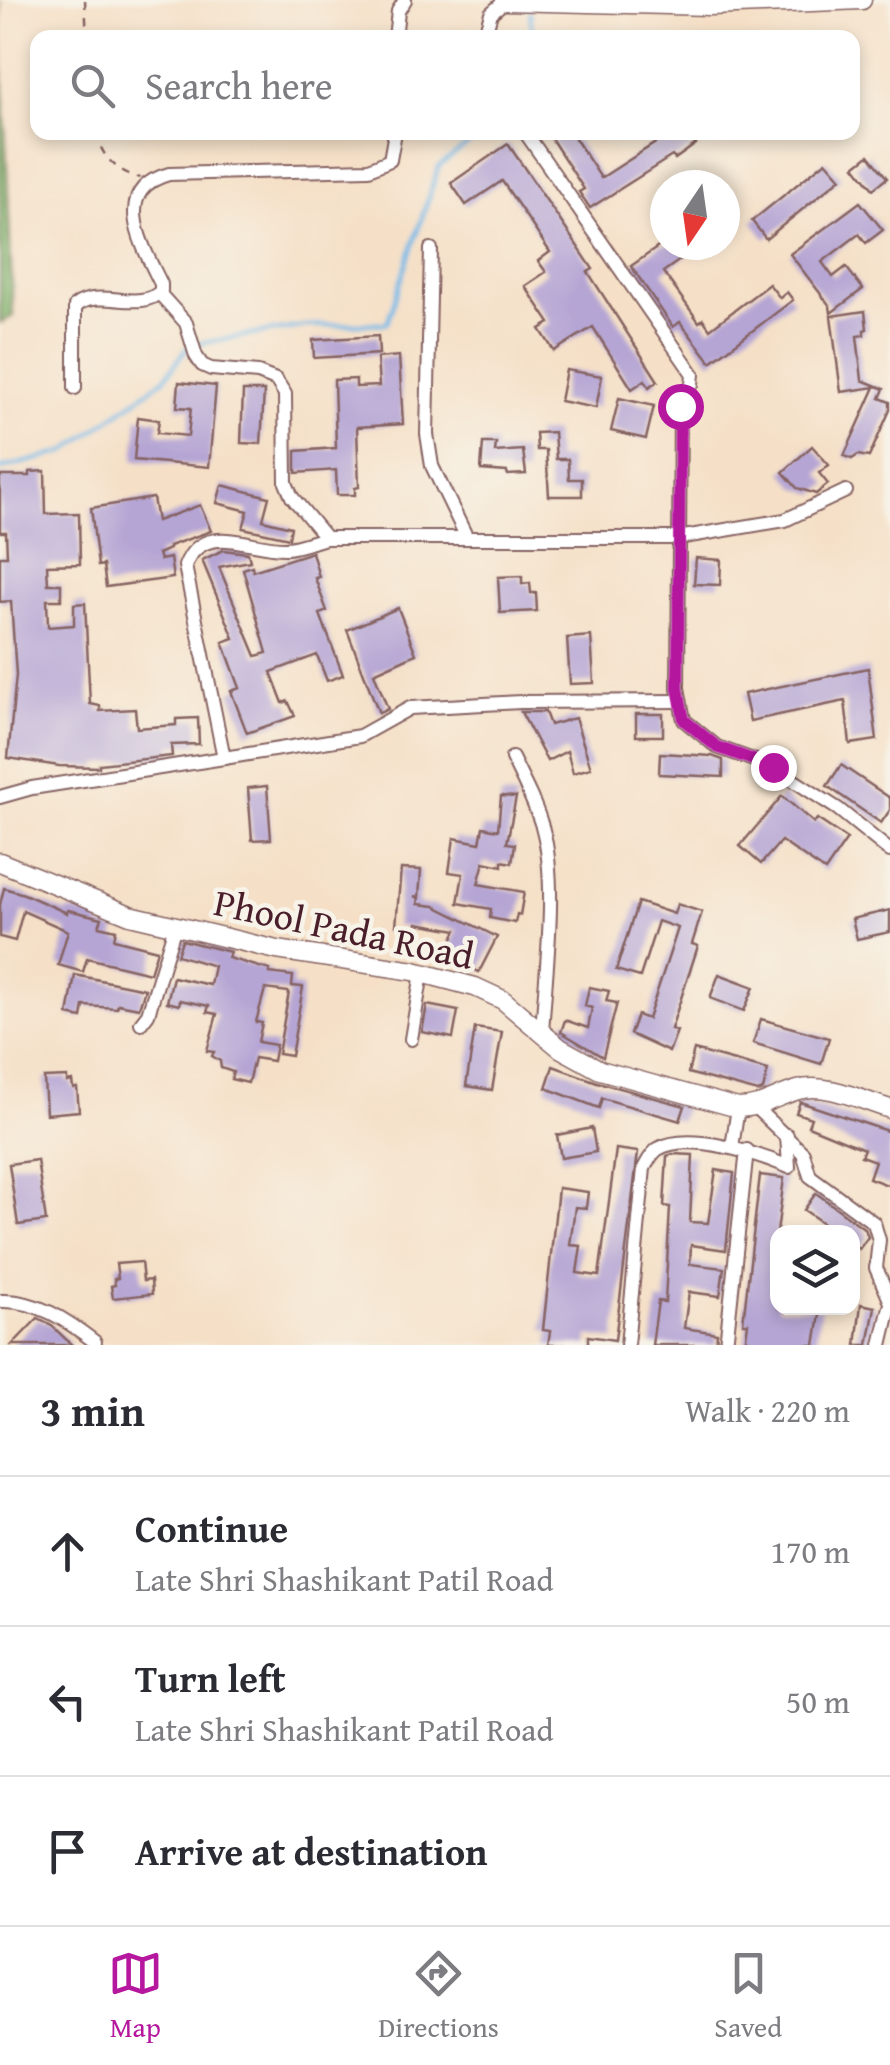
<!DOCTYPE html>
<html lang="en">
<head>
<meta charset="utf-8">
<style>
  body { margin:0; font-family:"Gentium Book Plus",serif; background:#f2f2f3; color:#2b2b33 }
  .controls { position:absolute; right:30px; bottom:30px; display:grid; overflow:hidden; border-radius:20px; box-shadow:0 5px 15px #0003 }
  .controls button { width:90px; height:90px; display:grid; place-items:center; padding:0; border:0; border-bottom:2px solid #e1e1e2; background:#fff; color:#2b2b33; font:50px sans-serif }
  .compass { position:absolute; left:650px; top:170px; width:90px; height:90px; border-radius:50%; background:#fff; box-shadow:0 5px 15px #0003; rotate:193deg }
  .stop { position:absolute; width:30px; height:30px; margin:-22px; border:8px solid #b5179e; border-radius:50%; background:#fff }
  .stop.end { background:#b5179e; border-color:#fff; box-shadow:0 2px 10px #0008 }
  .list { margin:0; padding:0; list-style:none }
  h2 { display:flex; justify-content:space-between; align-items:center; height:130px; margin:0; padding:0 40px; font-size:42px }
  h2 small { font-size:32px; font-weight:400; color:#7c7c81 }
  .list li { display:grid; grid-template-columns:65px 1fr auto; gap:30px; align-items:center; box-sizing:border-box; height:150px; padding:0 40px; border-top:2px solid #e1e1e2 }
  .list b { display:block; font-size:38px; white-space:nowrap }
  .list p { margin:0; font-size:32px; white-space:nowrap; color:#7c7c81 }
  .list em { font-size:32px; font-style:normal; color:#7c7c81 }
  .icon { flex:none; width:55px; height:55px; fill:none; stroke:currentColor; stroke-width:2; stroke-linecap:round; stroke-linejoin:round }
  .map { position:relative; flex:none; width:890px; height:1345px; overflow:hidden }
  .search { position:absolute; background:#fff; box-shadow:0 5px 15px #0003; left:30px; right:30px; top:30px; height:110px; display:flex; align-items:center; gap:25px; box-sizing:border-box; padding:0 35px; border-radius:20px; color:#7c7c81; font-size:38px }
  .sheet { height:580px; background:#fff }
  nav { display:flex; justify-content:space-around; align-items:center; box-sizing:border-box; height:140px; border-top:2px solid #e1e1e2; background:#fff; font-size:28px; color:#7c7c81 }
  nav a { display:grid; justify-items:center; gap:5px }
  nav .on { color:#b5179e }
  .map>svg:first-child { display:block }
  .forest { fill:#80b16c; stroke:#65684c; stroke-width:2.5 }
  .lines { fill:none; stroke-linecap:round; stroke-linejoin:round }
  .stream { stroke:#73baea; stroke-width:4 }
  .building { fill:#b5a5d4 }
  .street-casing { stroke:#866362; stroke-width:16 }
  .secondary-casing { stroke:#866362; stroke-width:21 }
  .path { stroke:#866362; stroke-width:2.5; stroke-dasharray:8 8; stroke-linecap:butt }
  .street { stroke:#fff; stroke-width:12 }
  .secondary { stroke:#fff; stroke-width:18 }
  .route { stroke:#b5179e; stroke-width:12 }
  .labels { text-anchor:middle; stroke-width:9; stroke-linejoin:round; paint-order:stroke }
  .street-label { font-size:38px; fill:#4a1f2b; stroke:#f7f3e8 }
</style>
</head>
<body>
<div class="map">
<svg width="890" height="1345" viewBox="0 0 890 1345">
  <rect width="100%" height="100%" fill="#f7f3e8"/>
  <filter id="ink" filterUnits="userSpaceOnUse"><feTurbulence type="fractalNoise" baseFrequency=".01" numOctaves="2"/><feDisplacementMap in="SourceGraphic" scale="20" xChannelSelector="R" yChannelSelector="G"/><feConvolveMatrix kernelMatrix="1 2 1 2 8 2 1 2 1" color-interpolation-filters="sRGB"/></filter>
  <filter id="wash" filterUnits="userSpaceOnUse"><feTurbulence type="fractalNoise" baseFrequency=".0048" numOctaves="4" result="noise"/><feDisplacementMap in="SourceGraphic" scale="40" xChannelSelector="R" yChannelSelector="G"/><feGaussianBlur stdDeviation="2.25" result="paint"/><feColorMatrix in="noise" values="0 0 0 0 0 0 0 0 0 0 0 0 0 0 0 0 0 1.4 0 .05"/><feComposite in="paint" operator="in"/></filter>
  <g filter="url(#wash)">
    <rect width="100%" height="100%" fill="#f5e0c7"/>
    <path class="forest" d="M0 0 13 316 0 323Z"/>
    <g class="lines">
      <g class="stream">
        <path d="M530 12 533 38"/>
        <path d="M196 344 305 326 387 323 439 166 485 132"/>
        <path d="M0 469 65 452 164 379 188 347"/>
      </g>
    </g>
    <g id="blocks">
      <g class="building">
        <path d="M547 132H571L601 178 660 140 655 132H687L696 144 675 159 672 156 590 208 579 192 584 189Z"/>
        <path d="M508 144 593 269 588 272 658 381 649 387 645 380 632 389 593 327 554 351 540 329 550 323 525 286 546 272 538 261 550 252 502 181 466 205 451 183Z"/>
        <path d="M869 155 887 178 873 189 855 166Z"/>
        <path d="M826 161 841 178 766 239 752 221Z"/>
        <path d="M860 202 883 230 866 243 859 234 822 262 833 277 846 267 863 289 831 313 830 306 790 254Z"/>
        <path d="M661 245H701L663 272 699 322 703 319 710 329 769 284 780 298 787 292 793 300 711 362 680 322 673 327 631 266Z"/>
        <path d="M865 311 867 329 864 330V335L857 336 862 380 884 389 880 398 890 402V410L869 457 858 455 852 459 844 456 875 387 841 392 831 316Z"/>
        <path d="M378 336 379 354 314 358 313 340Z"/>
        <path d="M399 356 403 424 357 427 359 487 355 488V495H337L336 470 296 473V451L336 448 334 380 356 379V387L379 386 377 358Z"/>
        <path d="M566 370 602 376 596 408 560 401Z"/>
        <path d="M179 382 216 386 209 467 134 460 138 417 159 420 157 433 188 436 191 408 177 407Z"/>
        <path d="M243 391H264L261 444 241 443Z"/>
        <path d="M619 398 654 406 646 439 611 431Z"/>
        <path d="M554 432 556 459H568L569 479H582V496H549L546 450H537L536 433Z"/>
        <path d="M483 443H496L495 452 523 450 526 474 508 475 507 472 481 470Z"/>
        <path d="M812 446 829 465 819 473 828 484 816 494 797 488 783 472Z"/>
        <path d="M45 471 46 514 79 513 80 564 47 565 48 584H61V600H47L48 627 74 625V604L85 603 90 704 100 706V711L135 709 137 728 176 725V719L198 718 199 744 171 745 172 756 99 764V767L59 766 8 758 16 675 11 601 0 602V556H7L6 532H0V476H30V472Z"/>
        <path d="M222 485 269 497 263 520 291 527 289 538 243 528 248 511 217 503Z"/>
        <path d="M153 498 157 521 200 505 211 531 169 546V549L158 554 160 560 170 558 173 578 106 587 103 565 98 566 91 508Z"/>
        <path d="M223 550 248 553 250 561 219 567 256 656 267 653 243 569 252 566 253 571 312 552 319 577 315 578 327 611 320 614 343 675 327 681 317 655 271 672 283 703 288 701 295 716 247 733 231 691 240 688 223 642 234 638 202 560Z"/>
        <path d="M696 558 721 560 720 585 694 584Z"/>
        <path d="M522 576V584L530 583 531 593H536L537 611 500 613 498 577Z"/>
        <path d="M398 608 416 654 374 673 388 709 379 713 347 630Z"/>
        <path d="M591 636 594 683 570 684 567 638Z"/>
        <path d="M868 668 877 740 850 744 845 701 750 721 744 694Z"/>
        <path d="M521 712H545L550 725 575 718 591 768 573 773 567 751 547 761Z"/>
        <rect x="636" y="714" width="27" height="22"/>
        <path d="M660 753 712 756 723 760V777L659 774Z"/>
        <path d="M841 765 890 798V810L881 823 827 786Z"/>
        <path d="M267 786 271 839 252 840 248 788Z"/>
        <path d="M501 796 516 797 507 843 515 844 512 863 502 861V866L484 862 478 884 524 892 520 915 517 914 515 923 490 918 491 909 458 903 463 874 449 872 454 838 480 843 483 827 498 830Z"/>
        <path d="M782 796 814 823 817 819 847 839 825 871 781 841 761 864 740 846Z"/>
        <path d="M401 869 421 870 419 897 414 896 419 898 418 904 435 906 497 937 479 972 445 955 457 930 417 923 416 928 396 926Z"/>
        <path d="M4 888 24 894 67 913 68 910 102 918 99 926 116 930 114 939 157 950 150 973 87 958 83 972 58 965 68 931 23 911 15 941 0 937V905Z"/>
        <path d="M638 902 674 914 677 904 702 912 692 944 698 946 671 1029 677 1031 669 1052 630 1034 637 1015 648 1019 678 928 658 921 640 977 616 970Z"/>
        <path d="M890 910V932L857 939 852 919Z"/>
        <path d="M182 940 230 952 228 958 270 970 269 973 293 976 292 986 303 987 291 1056 278 1054 289 992 265 989 256 1022 262 1023 258 1042 276 1045 273 1061 254 1058 248 1083 231 1079 233 1072 221 1068 220 1061 212 1056 214 1052 207 1051 217 1014 207 1012 209 1006 180 1000 179 1005 167 1002 173 977 210 985 214 966 177 955Z"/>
        <path d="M719 974 754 987 744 1011 710 998Z"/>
        <path d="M75 975 145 989 139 1008 118 1004 117 1008 84 1006 82 1018 68 1015Z"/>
        <path d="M589 987 609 991 606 1001 617 1003 603 1057 561 1032 565 1020 588 1028 592 1008 585 1006Z"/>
        <path d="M427 1005 458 1011 453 1038 422 1032Z"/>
        <path d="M761 1019 829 1038 821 1064 753 1043Z"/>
        <path d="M475 1028 502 1032 492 1090 466 1086Z"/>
        <path d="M694 1050 768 1070 763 1090 758 1092 688 1073Z"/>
        <path d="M553 1066 597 1082 685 1106 680 1121 602 1098 599 1108 546 1088Z"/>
        <path d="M67 1077V1082L72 1081 73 1088H77L79 1111 46 1114 44 1078Z"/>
        <path d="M800 1102 890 1132V1186L869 1178 875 1161 861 1156 864 1149 808 1126 811 1118 796 1113Z"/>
        <path d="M592 1128 596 1152 561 1158 557 1135Z"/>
        <path d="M616 1149 638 1152 615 1340 588 1336V1345H548L550 1331 543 1330 558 1188 588 1192 586 1208 575 1207 570 1245 581 1246 577 1273 599 1276Z"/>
        <path d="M673 1154 693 1155 690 1222 708 1223 716 1170 734 1173 726 1250 691 1245 690 1264 724 1268 720 1296 689 1292 684 1328 717 1333 716 1345H652L658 1301 665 1302 670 1207 664 1206 667 1156Z"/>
        <path d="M37 1160 46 1221 18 1225 9 1164Z"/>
        <path d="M760 1175 784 1178 773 1264H778V1308H821L815 1345H745L748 1323H743Z"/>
        <path d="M816 1193 865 1229 868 1237 859 1249 852 1244V1232H836L804 1210Z"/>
        <path d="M141 1262 143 1281 151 1280 152 1294 113 1298 111 1286 115 1285 114 1279 118 1278 116 1264Z"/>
        <path d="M861 1304 875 1307 868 1345H856Z"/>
        <path d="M38 1318 50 1324 72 1345H12Z"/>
      </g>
    </g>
  </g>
  <g filter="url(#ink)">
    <use href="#blocks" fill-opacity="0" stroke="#866362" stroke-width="2.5"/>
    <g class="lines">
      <g class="street-casing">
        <g id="street">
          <path d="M395 38 398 11 405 0"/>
          <path d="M484 38 491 13 505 1"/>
          <path d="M525 132 693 374 692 384 680 406 678 688 684 720 717 747 773 767 838 809 890 851"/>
          <path d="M431 249 427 434 432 466 467 538"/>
          <path d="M159 293 186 323 196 356 202 365 211 369 258 373 276 380 285 394 286 483 292 497 326 538"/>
          <path d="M75 388V306C98 287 140 313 161 291V284C143 247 109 190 169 174L369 169 390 160 395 132"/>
          <path d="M224 758 360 736 410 708 521 702 680 701"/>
          <path d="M512 758C523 781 536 804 543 830 558 887 545 973 542 1034"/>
          <path d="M0 797 32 788 224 758 185 566C203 519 252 550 287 548 299 547 314 541 326 538H678L785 520 846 491"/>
          <path d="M141 1023 148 1014 175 926"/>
          <path d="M411 1039 422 973"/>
          <path d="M756 1108 803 1153 810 1176 874 1223 879 1240 876 1268 890 1300"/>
          <path d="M732 1147 738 1108"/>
          <path d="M0 1301C36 1299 68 1321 95 1342"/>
          <path d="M627 1345 644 1168C648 1161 651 1154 658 1149 689 1131 758 1154 789 1167L787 1135"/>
          <path d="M726 1345 747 1150"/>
          <path d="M881 1345 890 1307"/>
        </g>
      </g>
      <g class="secondary-casing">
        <g id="secondary">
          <path d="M505 1 710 6 862 0"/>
          <path d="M0 862 130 915 277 950 414 971 475 987 503 1000 560 1048 600 1070 738 1108C761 1108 776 1096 798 1090 827 1082 863 1101 890 1109"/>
        </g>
      </g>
      <g class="path">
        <path d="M85 0 87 38"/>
        <path d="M96 132C101 157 116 171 140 178"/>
      </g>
      <use href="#street" class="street"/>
      <use href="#secondary" class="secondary"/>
    </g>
  </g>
  <g class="lines" filter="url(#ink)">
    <path class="route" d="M680 406 678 688 684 720 717 747 773 767"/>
  </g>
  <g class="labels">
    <g class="street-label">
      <text transform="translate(344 929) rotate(12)" y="13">Phool Pada Road</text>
    </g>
  </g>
</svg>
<div class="controls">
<button><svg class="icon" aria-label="layers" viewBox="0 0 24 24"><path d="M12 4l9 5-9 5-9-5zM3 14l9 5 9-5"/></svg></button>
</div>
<svg class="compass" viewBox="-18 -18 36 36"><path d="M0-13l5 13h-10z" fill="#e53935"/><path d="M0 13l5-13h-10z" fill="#7c7c81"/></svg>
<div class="stop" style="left:680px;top:406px"></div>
<div class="stop end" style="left:773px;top:767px"></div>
<div class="search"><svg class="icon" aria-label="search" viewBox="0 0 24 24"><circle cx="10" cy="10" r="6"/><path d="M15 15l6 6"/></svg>Search here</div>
</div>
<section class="sheet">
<h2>3 min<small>Walk · 220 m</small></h2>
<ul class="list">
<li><svg class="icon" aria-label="ahead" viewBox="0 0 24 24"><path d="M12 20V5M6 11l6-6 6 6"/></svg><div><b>Continue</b><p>Late Shri Shashikant Patil Road</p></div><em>170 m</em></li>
<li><svg class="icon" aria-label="left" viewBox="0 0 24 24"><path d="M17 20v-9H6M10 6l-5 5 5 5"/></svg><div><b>Turn left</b><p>Late Shri Shashikant Patil Road</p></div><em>50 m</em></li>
<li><svg class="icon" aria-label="arrive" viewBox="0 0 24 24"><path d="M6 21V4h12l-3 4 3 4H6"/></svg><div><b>Arrive at destination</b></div></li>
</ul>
</section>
<nav>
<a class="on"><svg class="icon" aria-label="map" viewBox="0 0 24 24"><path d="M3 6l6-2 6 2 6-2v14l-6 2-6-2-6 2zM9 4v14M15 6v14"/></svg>Map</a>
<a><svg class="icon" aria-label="directions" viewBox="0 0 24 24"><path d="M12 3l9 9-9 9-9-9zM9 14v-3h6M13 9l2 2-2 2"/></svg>Directions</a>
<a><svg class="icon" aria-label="saved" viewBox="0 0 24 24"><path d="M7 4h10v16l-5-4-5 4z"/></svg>Saved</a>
</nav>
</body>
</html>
